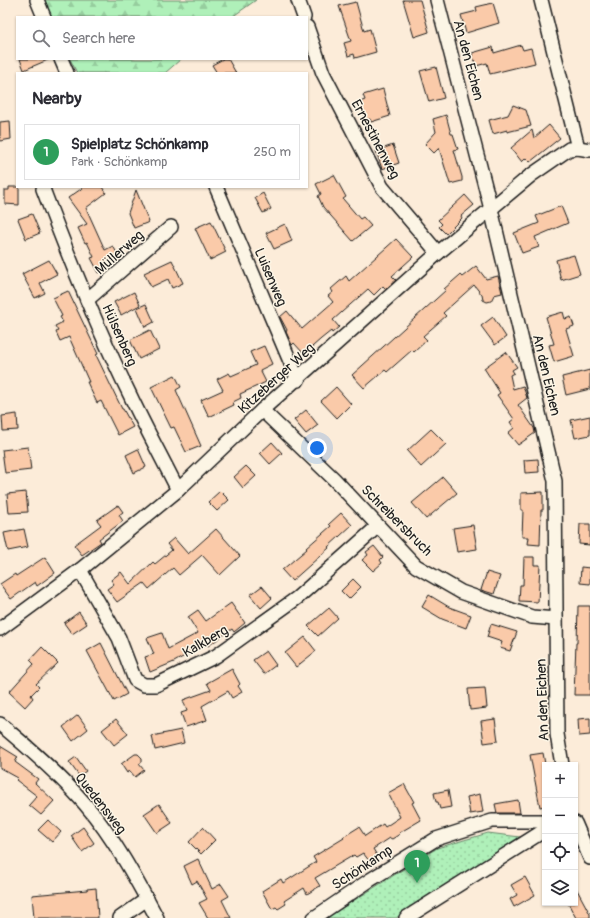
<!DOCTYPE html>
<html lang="en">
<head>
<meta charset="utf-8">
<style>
  body { margin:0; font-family:Pangolin,sans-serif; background:#f2f2f3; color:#2b2b33 }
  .controls { position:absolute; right:12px; bottom:12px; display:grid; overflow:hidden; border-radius:0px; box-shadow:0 1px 3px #0004 }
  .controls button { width:36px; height:36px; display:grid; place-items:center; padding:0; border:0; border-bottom:1px solid #e1e1e2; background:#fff; color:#2b2b33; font:20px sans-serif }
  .you { position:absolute; left:317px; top:448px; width:14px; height:14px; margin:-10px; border:3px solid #fff; border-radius:50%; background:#1a73e8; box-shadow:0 0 0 6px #1a73e833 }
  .badge { display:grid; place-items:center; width:26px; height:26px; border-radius:50%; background:#d1495b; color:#fff; font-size:13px; font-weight:700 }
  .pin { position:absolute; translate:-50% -33px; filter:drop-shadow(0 1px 2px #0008) }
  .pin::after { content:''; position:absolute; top:21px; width:14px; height:12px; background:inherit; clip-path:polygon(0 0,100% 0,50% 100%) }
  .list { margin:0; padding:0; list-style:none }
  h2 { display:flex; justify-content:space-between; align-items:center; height:52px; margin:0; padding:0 16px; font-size:17px }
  h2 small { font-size:13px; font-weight:400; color:#7c7c81 }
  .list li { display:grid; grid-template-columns:26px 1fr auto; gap:12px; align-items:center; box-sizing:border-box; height:56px; margin:0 8px 8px; padding:0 8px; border:1px solid #e1e1e2; border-radius:0px }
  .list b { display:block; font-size:15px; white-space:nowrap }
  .list p { margin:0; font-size:13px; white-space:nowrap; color:#7c7c81 }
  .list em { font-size:13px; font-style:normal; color:#7c7c81 }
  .icon { flex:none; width:22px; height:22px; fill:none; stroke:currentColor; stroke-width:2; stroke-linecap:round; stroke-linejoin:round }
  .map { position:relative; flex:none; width:590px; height:918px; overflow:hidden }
  .search { position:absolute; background:#fff; box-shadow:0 1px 3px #0004; left:16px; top:16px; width:292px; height:44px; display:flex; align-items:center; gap:10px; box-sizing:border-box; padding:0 14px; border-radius:0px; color:#7c7c81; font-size:15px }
  .panel { position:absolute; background:#fff; box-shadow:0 1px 3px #0004; left:16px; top:72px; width:292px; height:116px; border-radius:0px }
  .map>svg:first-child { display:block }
  .forest { fill:url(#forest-firs); stroke:#66866a }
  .park { fill:url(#park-dots); stroke:#66866a }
  .building { fill:#facaa9; stroke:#1c1c1c }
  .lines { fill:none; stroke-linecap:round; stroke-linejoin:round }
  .street-casing { stroke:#1c1c1c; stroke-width:16 }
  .street { stroke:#fcf5e5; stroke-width:13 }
  .labels { text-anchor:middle; stroke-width:3; stroke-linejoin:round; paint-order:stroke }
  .street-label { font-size:14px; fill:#1c1c1c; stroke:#fcf5e5 }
</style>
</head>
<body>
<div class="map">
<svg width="590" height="918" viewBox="0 0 590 918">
  <defs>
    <pattern id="forest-firs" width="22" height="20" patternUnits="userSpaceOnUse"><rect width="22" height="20" fill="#aff0b9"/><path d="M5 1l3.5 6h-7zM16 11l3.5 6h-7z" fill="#96cd9e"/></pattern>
    <pattern id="park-dots" width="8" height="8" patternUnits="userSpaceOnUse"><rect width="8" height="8" fill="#aff0b9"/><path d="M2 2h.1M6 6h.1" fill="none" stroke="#96cd9e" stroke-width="1.8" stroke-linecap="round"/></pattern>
  </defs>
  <rect width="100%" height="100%" fill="#fcecd9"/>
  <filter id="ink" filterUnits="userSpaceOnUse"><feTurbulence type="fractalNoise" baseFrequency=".025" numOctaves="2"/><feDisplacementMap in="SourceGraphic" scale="8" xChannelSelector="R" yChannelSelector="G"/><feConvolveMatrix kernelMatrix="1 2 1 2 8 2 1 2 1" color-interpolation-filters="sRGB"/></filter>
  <g filter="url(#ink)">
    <g class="forest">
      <path d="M44 0H256L232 17H52Z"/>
      <path d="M70 59H181L165 73H77Z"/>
    </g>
    <path class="park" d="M488 833 528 838 396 918H326L437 848Z"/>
    <g class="building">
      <path d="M403 0H420L429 32 414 37Z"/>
      <path d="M356 2 364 31 370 29 376 52 355 58 354 54 348 56 344 43 351 41 339 6Z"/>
      <path d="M493 3 499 23 466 33 461 15 477 11 476 7Z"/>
      <path d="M521 45 523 50 531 48 535 63 490 74 487 63 476 66 472 53 493 47 494 53Z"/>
      <path d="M20 59H50L24 70Z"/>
      <path d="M223 59H228L236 73H217L212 65Z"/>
      <path d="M436 67 444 98 429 102 420 71Z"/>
      <path d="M383 89 390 116 371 122 370 119 365 120 360 102 365 100 363 95Z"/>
      <path d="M513 105 526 110 531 126 507 132V130L493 134 489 120 508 115Z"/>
      <path d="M446 115 451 134H453L458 149 454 150 462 177V181L450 184 439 148 434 153 425 144 436 132 433 119Z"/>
      <path d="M10 121 11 139 0 141V122Z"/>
      <path d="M549 125 560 138 530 162 526 158 522 162 511 148 532 130 534 138Z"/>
      <path d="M393 145 399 163 382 169 376 151Z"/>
      <path d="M334 175 346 197 343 199 360 219 363 217 371 226 353 241 323 207 318 196 321 194 316 184Z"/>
      <path d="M9 187H19V205L5 204V190H9Z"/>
      <path d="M84 187H102L106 193 86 208 105 250 113 246 121 260 99 273 91 258 94 257 87 242 85 243 78 228 87 224 68 198Z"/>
      <path d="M136 190 149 222 134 228 128 213Z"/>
      <path d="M263 193 271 209 263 213 255 198Z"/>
      <path d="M465 195 474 205 461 216 462 218 446 234 439 227 442 224 438 220Z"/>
      <path d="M561 206 568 223 535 237 539 247 522 253 514 233 539 223 536 216Z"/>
      <path d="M32 214 40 233 26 239 18 219Z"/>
      <path d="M211 221 226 252 210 260 195 228Z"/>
      <path d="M285 224 292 241 274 249 266 233Z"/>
      <path d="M396 239 413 257 392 276 396 280 386 289 383 286 374 295 368 289 333 320 339 327 332 333 331 331 321 339 304 354 294 343 292 345 286 332 287 330 280 317 287 311 302 329 333 302 328 296 333 292 331 289 346 276 349 281Z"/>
      <path d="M574 255 580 274 561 280 556 260Z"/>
      <path d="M49 260 57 274 40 283 45 293 35 298 22 274Z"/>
      <path d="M172 260 183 283 172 288 168 279 151 287 144 273Z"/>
      <path d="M476 266 486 279 498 276 502 293 494 295 491 301 487 302 483 300 482 295 474 285 443 313 446 316 423 336 427 340 414 352 412 350 387 372 385 370 364 388 352 375 446 290 444 289 460 275 462 277Z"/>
      <path d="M68 291 98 354 96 355 122 409H123L133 427 118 435 101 401 97 403 87 382H89L69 337 60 341 56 332 58 331 55 326 63 322 60 317 62 316 53 298Z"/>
      <path d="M134 292 140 305 121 315 114 302Z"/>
      <path d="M146 304 154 322 145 327 137 308Z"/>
      <path d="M563 312 565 319 571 317 574 326 566 329 574 356 554 362 549 345 554 344 546 317Z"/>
      <path d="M493 317 506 337 495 345 481 326Z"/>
      <path d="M150 330 159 349 139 359 130 340Z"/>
      <path d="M264 346 272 364 260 370 266 382 240 394 241 398 233 402 234 405 209 417 201 400 223 390 217 379 229 373 231 376 256 365 250 352Z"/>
      <path d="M506 352 517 367 512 370 514 373 510 375 513 389 523 386 527 398 518 405 534 428 535 433 518 445 508 433 514 428 510 422 514 419 497 395 500 393 484 368Z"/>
      <path d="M590 370V389L566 395 562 377Z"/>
      <path d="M175 375 181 387 176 390 201 446 186 452 174 427 171 428 151 387Z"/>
      <path d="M336 387 351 404 337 418 321 401Z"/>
      <path d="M306 410 318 425 306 434 294 420Z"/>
      <path d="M17 414 18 430 3 431 2 416Z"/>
      <path d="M590 416V435L575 438 571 420Z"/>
      <path d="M431 429 446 444 421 467 407 451Z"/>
      <path d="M272 442 282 453 270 464 260 453Z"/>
      <path d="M28 447 31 470 5 473 2 450Z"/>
      <path d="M138 449 146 467 134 473 126 455Z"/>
      <path d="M538 459 539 472 525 473 524 460Z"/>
      <path d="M246 466 256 476 243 488 234 477Z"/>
      <path d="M443 477 457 493 426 519 412 503Z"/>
      <path d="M220 491 229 500 217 511 208 502Z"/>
      <path d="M26 492 28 512 9 513 7 494Z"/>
      <path d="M543 492V510H541L540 545 528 544 529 537H522L523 510H521V493Z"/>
      <path d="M118 505 123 512 119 515 123 521 99 539 101 542 82 555 74 545 101 525 97 520Z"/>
      <path d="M341 513 352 525 328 547 329 548 292 581 282 570 307 549 306 548 331 526 329 524Z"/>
      <path d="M580 524H590V545L579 544Z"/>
      <path d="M473 525 477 549 457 552 453 528Z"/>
      <path d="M24 529 28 547 8 551 4 533Z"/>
      <path d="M216 529 240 556 220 575 202 555 179 575 173 568 149 589 144 583 117 602 107 589 114 584 111 580 121 572 130 584 153 562 155 564 172 550 167 544 174 538 188 554Z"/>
      <path d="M374 546 383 557 380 560 382 563 373 571 362 560 368 555 366 552Z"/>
      <path d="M45 557 55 573 37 586 35 582 11 599 0 584 15 574 16 576Z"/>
      <path d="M524 557H534V565H540L538 602 519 601 520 585H523Z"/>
      <path d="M581 567 590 568V584L580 583Z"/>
      <path d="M487 572 500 576 494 594 481 590Z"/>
      <path d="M353 579 361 587 349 599 341 591Z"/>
      <path d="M262 586 272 598 261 608 250 595Z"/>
      <path d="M429 595 449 607 471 615 466 628 442 619 422 607Z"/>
      <path d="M231 603 245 623 234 632 232 629 208 646 206 644 174 662 150 672 145 657 154 654 147 638 162 633 168 649 198 633 188 617 198 610 206 621Z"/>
      <path d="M578 606H590V695H574L576 643H577Z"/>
      <path d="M329 608 338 618 318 636 308 626Z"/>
      <path d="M79 612 87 624 72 634 64 623Z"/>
      <path d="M491 624 517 632 510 651 500 648 502 642 487 637Z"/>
      <path d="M305 637 316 651 296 667 285 653Z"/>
      <path d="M101 643 127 694 114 701 87 651Z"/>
      <path d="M42 647 58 663 36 684 39 687 31 695 33 698 25 707 9 692 34 664 30 660Z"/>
      <path d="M266 651 276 665 264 674 253 660Z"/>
      <path d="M232 669 240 684 238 686 242 692 232 698 228 691 202 706 207 720 186 727 181 713 187 711 183 700 211 690 207 683Z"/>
      <path d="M485 688 487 708 470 710 468 689Z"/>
      <path d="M78 715 88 729 73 741 63 727Z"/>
      <path d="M590 718V735L579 736 578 719Z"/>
      <path d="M116 719 128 734 114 745 102 730Z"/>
      <path d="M495 719 498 741 484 743 481 721Z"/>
      <path d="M181 730 184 743 155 750 152 736Z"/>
      <path d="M0 746 18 757 15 762 38 779 35 783 54 801 41 815 29 805 37 796 16 780 18 778 0 768Z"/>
      <path d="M543 753 545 764V806L540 807 530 755Z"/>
      <path d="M135 754H138L142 758V762L139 764 144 770 135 777 130 771 127 773 121 764Z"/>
      <path d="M76 757 86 771 79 776 69 762Z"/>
      <path d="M404 784 414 802 412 803 421 820 399 833 400 834 392 839 390 838 373 849 378 857 370 862 363 853 356 857 354 855 315 878 320 886 307 894 304 888 284 901 286 904 278 909 276 907 272 909 262 891 281 879 283 883 316 862 313 857 344 838 343 837 359 827 365 836 383 824 385 827 400 817 388 793Z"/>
      <path d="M448 790 451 807 440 809 438 802H436L434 793Z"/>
      <path d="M480 794 483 812 470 814 467 797Z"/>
      <path d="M518 800 520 813H497L495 804Z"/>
      <path d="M159 804 172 823 157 833 144 814Z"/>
      <path d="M48 820 61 832 52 842 38 830Z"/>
      <path d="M83 827 94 843 82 852 71 836Z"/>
      <path d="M203 827 215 840 201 854 189 842Z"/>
      <path d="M198 859 212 889 221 884 229 896 222 900 231 918H208L199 903 207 899 197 881 192 884 184 866Z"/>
      <path d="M525 877 535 895 514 907 510 899 517 895 511 885Z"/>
      <path d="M575 886 590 914V918H576L568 903H575Z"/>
      <path d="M96 888 98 918H34L32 895 87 890V889Z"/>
    </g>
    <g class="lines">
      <g class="street-casing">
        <g id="street">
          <path d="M37 0 44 17"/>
          <path d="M298 0 304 17"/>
          <path d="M437 0 491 209 555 481 557 734 562 765"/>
          <path d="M541 0 578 148"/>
          <path d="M307 27 323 73 382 187 438 253"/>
          <path d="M61 59 67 73"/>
          <path d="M44 187 43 189C69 258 97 328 130 395 145 427 162 458 178 490"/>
          <path d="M216 187 298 380"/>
          <path d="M87 300 171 227"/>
          <path d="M262 410 334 479 416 566 461 592 532 617 556 619"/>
          <path d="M80 570 119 638 135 680 144 685H156L216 656 297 598 378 526"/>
          <path d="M0 629 80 570 178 490 262 410 438 253 530 176 569 149 578 148 590 150"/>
          <path d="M0 724C30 749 59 774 85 804 114 838 136 879 157 918"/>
          <path d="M575 823 590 858"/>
          <path d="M120 918 147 899"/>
          <path d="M314 918 370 880 436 839 492 821H545"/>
          <path d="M406 918 545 830"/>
        </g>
      </g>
      <use href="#street" class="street"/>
    </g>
  </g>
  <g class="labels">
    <g class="street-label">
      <text transform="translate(469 60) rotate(75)" y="5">An den Eichen</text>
      <text transform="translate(376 139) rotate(62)" y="5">Ernestinenweg</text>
      <text transform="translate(119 252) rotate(-41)" y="5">Müllerweg</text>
      <text transform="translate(271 277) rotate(67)" y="5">Luisenweg</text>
      <text transform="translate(120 335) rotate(66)" y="5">Hülsenberg</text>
      <text transform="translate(547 375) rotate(77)" y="5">An den Eichen</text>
      <text transform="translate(276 378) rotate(-42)" y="5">Kitzeberger Weg</text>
      <text transform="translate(397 520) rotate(45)" y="5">Schreibersbruch</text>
      <text transform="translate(205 641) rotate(-30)" y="5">Kalkberg</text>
      <text transform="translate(542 700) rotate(-92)" y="5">An den Eichen</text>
      <text transform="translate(101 803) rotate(52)" y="5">Quedensweg</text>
      <text transform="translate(362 867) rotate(-33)" y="5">Schönkamp</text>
    </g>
  </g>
</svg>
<div class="controls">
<button>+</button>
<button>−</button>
<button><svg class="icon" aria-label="locate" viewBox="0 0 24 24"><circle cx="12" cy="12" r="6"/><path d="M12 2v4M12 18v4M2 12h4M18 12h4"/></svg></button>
<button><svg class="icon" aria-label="layers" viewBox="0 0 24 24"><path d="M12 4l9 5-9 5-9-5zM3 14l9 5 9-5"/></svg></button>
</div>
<div class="you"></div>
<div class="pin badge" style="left:417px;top:883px;background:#2e9e5b">1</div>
<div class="search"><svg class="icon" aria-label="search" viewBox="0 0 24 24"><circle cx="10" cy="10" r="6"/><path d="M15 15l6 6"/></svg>Search here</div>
<section class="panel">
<h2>Nearby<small></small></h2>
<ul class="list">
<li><span class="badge" style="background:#2e9e5b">1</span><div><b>Spielplatz Schönkamp</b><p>Park · Schönkamp</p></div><em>250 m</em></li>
</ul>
</section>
</div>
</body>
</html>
